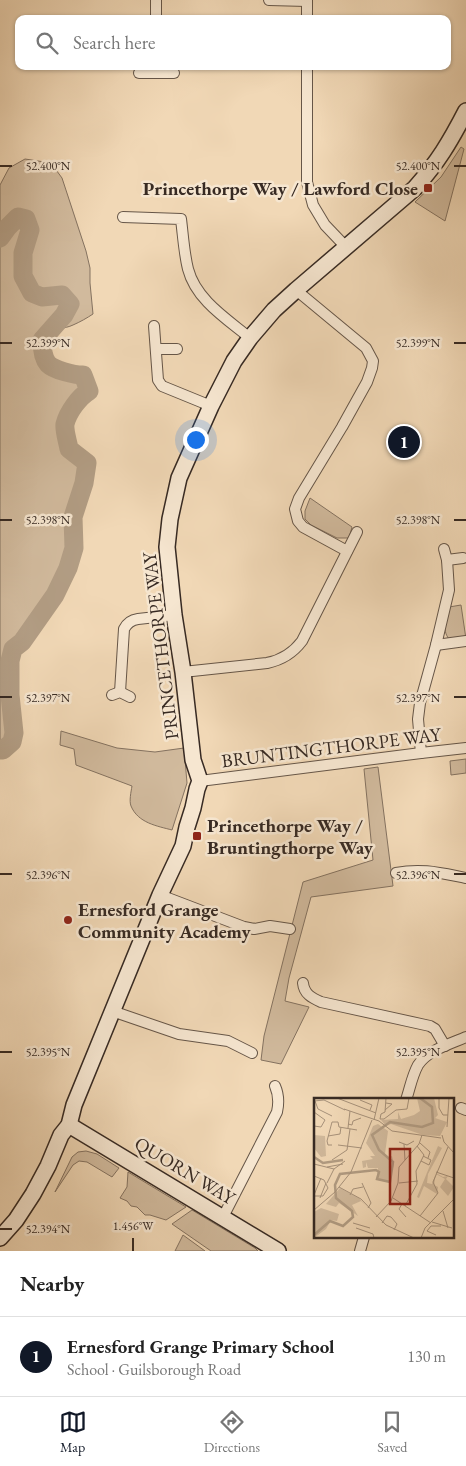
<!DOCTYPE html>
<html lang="en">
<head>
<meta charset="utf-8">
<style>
  body { margin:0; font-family:"EB Garamond",serif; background:#f2f2f2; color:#222 }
  .you { position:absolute; left:195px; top:439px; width:18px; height:18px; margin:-12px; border:4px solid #fff; border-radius:50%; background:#1a73e8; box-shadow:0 0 0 8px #1a73e833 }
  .badge { display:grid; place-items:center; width:32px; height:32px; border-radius:50%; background:#111827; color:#fff; font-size:16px; font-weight:700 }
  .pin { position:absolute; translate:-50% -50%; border:2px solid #fff; box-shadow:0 1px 5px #0006 }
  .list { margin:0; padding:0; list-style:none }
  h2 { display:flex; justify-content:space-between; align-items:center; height:65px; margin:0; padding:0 20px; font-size:21px }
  h2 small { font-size:16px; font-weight:400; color:#767676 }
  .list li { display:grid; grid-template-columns:32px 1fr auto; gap:15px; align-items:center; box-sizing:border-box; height:80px; padding:0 20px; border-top:1px solid #e0e0e0 }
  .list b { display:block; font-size:19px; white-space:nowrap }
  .list p { margin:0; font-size:16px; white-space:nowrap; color:#767676 }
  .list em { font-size:16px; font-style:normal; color:#767676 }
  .icon { flex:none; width:28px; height:28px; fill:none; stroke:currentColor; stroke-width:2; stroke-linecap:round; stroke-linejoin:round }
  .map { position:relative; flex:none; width:466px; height:1251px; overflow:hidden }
  .search { position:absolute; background:#fff; box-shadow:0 1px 4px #0004; left:15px; right:15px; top:15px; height:55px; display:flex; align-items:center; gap:12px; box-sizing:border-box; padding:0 18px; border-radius:10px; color:#767676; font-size:19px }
  .sheet { height:145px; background:#fff }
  nav { display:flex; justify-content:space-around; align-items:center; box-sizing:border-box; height:70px; border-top:1px solid #e0e0e0; background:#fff; font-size:14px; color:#767676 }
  nav a { display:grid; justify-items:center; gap:2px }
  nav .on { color:#111827 }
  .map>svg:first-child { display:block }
  .green { fill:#d1ba9d; stroke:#847260 }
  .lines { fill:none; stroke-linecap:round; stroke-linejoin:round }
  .river { stroke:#b29d84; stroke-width:19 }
  .street-casing { stroke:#665648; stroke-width:12 }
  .secondary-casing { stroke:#372a23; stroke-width:18 }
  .street { stroke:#f6e6d0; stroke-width:10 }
  .secondary { stroke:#f6e6d0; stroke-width:15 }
  .ticks { fill:none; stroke:#372a23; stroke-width:2 }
  .poi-dot { fill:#8f2418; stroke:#f6e6d0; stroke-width:2 }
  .labels { text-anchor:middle; stroke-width:5; stroke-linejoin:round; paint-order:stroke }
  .poi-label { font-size:19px; font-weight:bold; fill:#372a23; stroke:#f6e6d0; text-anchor:start }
  .street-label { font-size:19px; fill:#372a23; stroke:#f6e6d0 }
  .inset-river { fill:none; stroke:#b29d84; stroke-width:2.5 }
  .inset-road { fill:none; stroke:#a7927b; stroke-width:1 }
  .view { fill:#8f2418; fill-opacity:0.15; stroke:#8f2418; stroke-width:2.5 }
  .inset-edge { fill:none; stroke:#372a23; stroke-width:2.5 }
  .ticks-label { font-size:12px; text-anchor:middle; fill:#372a23; stroke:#f6e6d0; stroke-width:5; stroke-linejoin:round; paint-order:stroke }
</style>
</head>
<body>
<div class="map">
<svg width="466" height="1251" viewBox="0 0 466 1251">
  <rect width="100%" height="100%" fill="#f1d8b6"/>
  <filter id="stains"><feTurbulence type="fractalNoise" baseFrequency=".004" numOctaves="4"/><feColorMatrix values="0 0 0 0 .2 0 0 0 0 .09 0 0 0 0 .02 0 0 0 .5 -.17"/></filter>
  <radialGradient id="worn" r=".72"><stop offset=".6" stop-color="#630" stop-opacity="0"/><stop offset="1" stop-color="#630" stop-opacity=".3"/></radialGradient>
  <g class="green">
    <path d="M461 147 464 149 445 221 415 202 441 177Z"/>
    <path d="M25 159 51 163 62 178 86 251 90 268V283L93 314C87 318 80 322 73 325 65 329 54 328 47 334 43 338 42 342 42 348 43 367 67 375 83 375L89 391C79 397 68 412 65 424 64 431 68 442 69 449L87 463 84 483 73 517 74 548 68 568 55 595 22 642 12 649 10 661V695L14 733 12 742 3 750H0V185L9 168Z"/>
    <path d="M310 498 352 527 349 538H337L311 525 305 519V511Z"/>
    <path d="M461 605 466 639H449C441 629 447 618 449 607Z"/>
    <path d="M61 731 117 748 155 752 184 748 187 783 172 830C157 826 138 823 131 806 129 801 131 792 132 786L76 765 74 749 60 745Z"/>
    <path d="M466 759V773L451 775 450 761Z"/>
    <path d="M378 767 393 886 311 897 289 978 285 1001 309 1007 281 1064 261 1060 264 1036 303 882 373 860 364 769Z"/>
    <path d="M86 1151 97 1154 119 1168 112 1177 87 1162 79 1161 73 1165 55 1192 72 1157 78 1152Z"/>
    <path d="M128 1172 186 1207 166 1220 150 1215H145L137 1207 131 1206 127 1201 120 1198 127 1187Z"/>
    <path d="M192 1210 255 1248 258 1251H211L172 1224Z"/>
    <path d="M183 1235 205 1251H175Z"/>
  </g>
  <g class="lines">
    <path class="river" d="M0 238 8 227 18 217 26 219 30 230 23 253V276L32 293 42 297 62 295 70 304 64 315 42 340C42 348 43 358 48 364 54 370 74 375 83 375L89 391C79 397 68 412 65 424 64 431 68 442 69 449L87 463 84 483 73 517 74 548 68 568 55 595 22 642 13 649 10 661V695L14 733 12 742 3 750H0"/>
    <g class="street-casing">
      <g id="street">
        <path d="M269 0 307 1"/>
        <path d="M156 19V0"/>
        <path d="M307 19V0"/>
        <path d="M307 66V182L313 205 325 225 345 246"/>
        <path d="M139 73H174"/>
        <path d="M123 217 181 219C183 235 184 253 188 269 196 300 227 319 250 338"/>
        <path d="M296 290 366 348 373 361 372 368 367 382 342 427 299 498 295 509 298 521 303 527 347 551"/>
        <path d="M154 326 158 380 162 386 211 406"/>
        <path d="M156 349H177"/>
        <path d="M447 560 463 558"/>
        <path d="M436 645 466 641"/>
        <path d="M183 672 267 663C282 660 293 653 302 641L357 532"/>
        <path d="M120 692 124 629C127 623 131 620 138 619L174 615"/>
        <path d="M112 695 120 692 130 697"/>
        <path d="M421 753 418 719 420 703 436 645 449 590 447 560 444 549"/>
        <path d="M200 781 421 753 466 748"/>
        <path d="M396 873C422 868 440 873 466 878"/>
        <path d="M160 895 244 927 254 929 270 926 290 929"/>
        <path d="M303 983C304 994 312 998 321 1002L430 1026 435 1029 445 1046"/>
        <path d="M112 1011 179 1034 228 1041 252 1053"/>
        <path d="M406 1100C410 1088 412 1076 418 1065 428 1050 450 1044 466 1037"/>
        <path d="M461 1108 466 1110"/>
        <path d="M223 1217 277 1112C279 1103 279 1095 275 1086"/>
        <path d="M360 1251 364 1237"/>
      </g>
    </g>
    <g class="secondary-casing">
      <g id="secondary">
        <path d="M69 1125 278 1251"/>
        <path d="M0 1238 16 1220 33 1194 48 1166 61 1135 69 1125 74 1105 160 895 183 846 187 827 193 808 197 789 200 781 193 760 183 672 174 615 167 547 170 519 179 478 211 406 234 361 250 338 274 310 296 290 415 188C438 162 450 142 466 111"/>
      </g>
    </g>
    <use href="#street" class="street"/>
    <use href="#secondary" class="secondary"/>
  </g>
  <path class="ticks" d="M0 166H12M454 166H466M0 343H12M454 343H466M0 520H12M454 520H466M0 697H12M454 697H466M0 874H12M454 874H466M0 1052H12M454 1052H466M0 1229H12M133 1238V1251"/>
  <g class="poi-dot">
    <rect x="423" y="183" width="10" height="10" rx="2.5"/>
    <rect x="192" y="831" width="10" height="10" rx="2.5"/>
    <circle cx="68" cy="920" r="5"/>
  </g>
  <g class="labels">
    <g class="poi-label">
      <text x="418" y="195" text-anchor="end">Princethorpe Way / Lawford Close</text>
      <text x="207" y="832">Princethorpe Way /<tspan x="207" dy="22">Bruntingthorpe Way</tspan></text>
      <text x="78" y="916">Ernesford Grange<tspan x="78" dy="22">Community Academy</tspan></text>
    </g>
    <g class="street-label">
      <text transform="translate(160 646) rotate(-97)" y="7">PRINCETHORPE WAY</text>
      <text transform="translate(331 747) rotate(-7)" y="7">BRUNTINGTHORPE WAY</text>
      <text transform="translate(185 1170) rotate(31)" y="7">QUORN WAY</text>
    </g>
  </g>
  <g transform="translate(314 1098)">
    <rect width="140" height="140" fill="#f1d8b6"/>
    <path d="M103 0H120L124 17 121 20 133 24 126 38 109 37 77 26 72 28 67 22 84 21V14L87 21 100 17 106 13ZM64 26 74 33 71 56 74 60 78 58 80 65 76 84 63 81 64 70H54L52 64V69L49 70 48 63 59 61 56 58H61L52 45 59 28ZM0 37 11 38 12 58 7 59 0 50ZM124 48 128 50 114 76 113 85 118 86 122 75 129 79 134 78 132 81 140 89 134 98 126 89 131 81 122 76 120 87 124 89 123 96 110 88 105 100 103 99ZM26 90 45 100 51 107 47 103 38 107 44 118 25 105 22 109 12 106ZM7 110 25 116 23 123 17 122 12 131 0 140V114Z" fill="#d1ba9d"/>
    <path class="inset-river" d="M0 59 9 65 29 62M0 137 16 123 29 128 39 119 38 113 22 100 21 87 26 76 62 72 65 74 63 81 76 84 79 64 65 52 58 37 76 24 108 29 119 25 118 9 106 0"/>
    <path class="inset-road" d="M23 0 62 15M125 0V10L129 17H134M46 2 58 7 56 12M0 3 10 2 31 12M1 3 4 11 18 18M30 11 65 23 78 33 127 40M71 12 78 6 72 5M0 14 11 22 7 29 0 28M67 16 66 21H70L82 12 93 11 95 0M67 16 71 14 72 0M60 22 65 0M34 26 38 27 39 23 47 20M133 29 135 0M34 30 36 13M128 37 130 44 140 55M14 38 26 36 27 29M85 44 93 47 100 43M106 45 116 54 114 60M90 46 91 62M18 47H14L13 43 18 24H24L25 29 43 32M24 47 48 50M18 62 33 52 36 31M107 63 115 67 117 62 109 58M0 66 20 71 31 63M13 69 29 66M122 74 140 80M0 78 10 82 14 90 9 98H1M13 85 20 71M48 85 57 105 54 110M85 85 104 83M25 89 47 101 72 127 100 140M0 97 7 80M36 97 39 91 49 89M6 100 12 85M79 100 117 125M88 106 85 111 92 119M91 108 103 86 102 73 110 57 103 48M0 112 21 94 37 74 58 22M129 113 134 130M106 118 124 95 119 84 134 49M62 119 77 103 84 85 85 69 105 46 108 37M118 124 138 130M39 125 56 130M68 125 73 118 77 119 83 126 80 132M42 130 59 136 60 140M122 137 113 133 117 128H127M107 140 111 130 140 101"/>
    <path class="view" d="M76 51H96V106H76Z"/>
    <rect width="140" height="140" class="inset-edge"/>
  </g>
  <g class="ticks-label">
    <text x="48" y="170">52.400°N</text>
    <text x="418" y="170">52.400°N</text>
    <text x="48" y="347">52.399°N</text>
    <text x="418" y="347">52.399°N</text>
    <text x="48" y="524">52.398°N</text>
    <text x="418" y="524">52.398°N</text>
    <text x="48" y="702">52.397°N</text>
    <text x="418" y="702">52.397°N</text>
    <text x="48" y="879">52.396°N</text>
    <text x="418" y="879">52.396°N</text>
    <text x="48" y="1056">52.395°N</text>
    <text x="418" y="1056">52.395°N</text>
    <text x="133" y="1230">1.456°W</text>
    <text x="48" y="1233">52.394°N</text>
  </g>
  <rect width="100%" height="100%" filter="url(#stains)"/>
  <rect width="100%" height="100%" fill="url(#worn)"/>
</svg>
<div class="you"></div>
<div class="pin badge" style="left:404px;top:442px">1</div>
<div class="search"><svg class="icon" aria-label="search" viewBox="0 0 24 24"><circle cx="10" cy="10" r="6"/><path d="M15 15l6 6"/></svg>Search here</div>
</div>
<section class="sheet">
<h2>Nearby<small></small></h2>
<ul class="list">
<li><span class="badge">1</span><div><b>Ernesford Grange Primary School</b><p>School · Guilsborough Road</p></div><em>130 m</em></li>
</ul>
</section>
<nav>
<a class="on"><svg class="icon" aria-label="map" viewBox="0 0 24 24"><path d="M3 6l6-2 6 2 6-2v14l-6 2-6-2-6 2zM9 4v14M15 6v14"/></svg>Map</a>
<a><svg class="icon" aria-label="directions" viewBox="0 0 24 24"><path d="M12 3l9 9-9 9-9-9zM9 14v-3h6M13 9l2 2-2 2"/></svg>Directions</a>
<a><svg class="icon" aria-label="saved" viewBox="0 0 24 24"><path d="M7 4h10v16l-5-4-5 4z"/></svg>Saved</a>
</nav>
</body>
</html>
